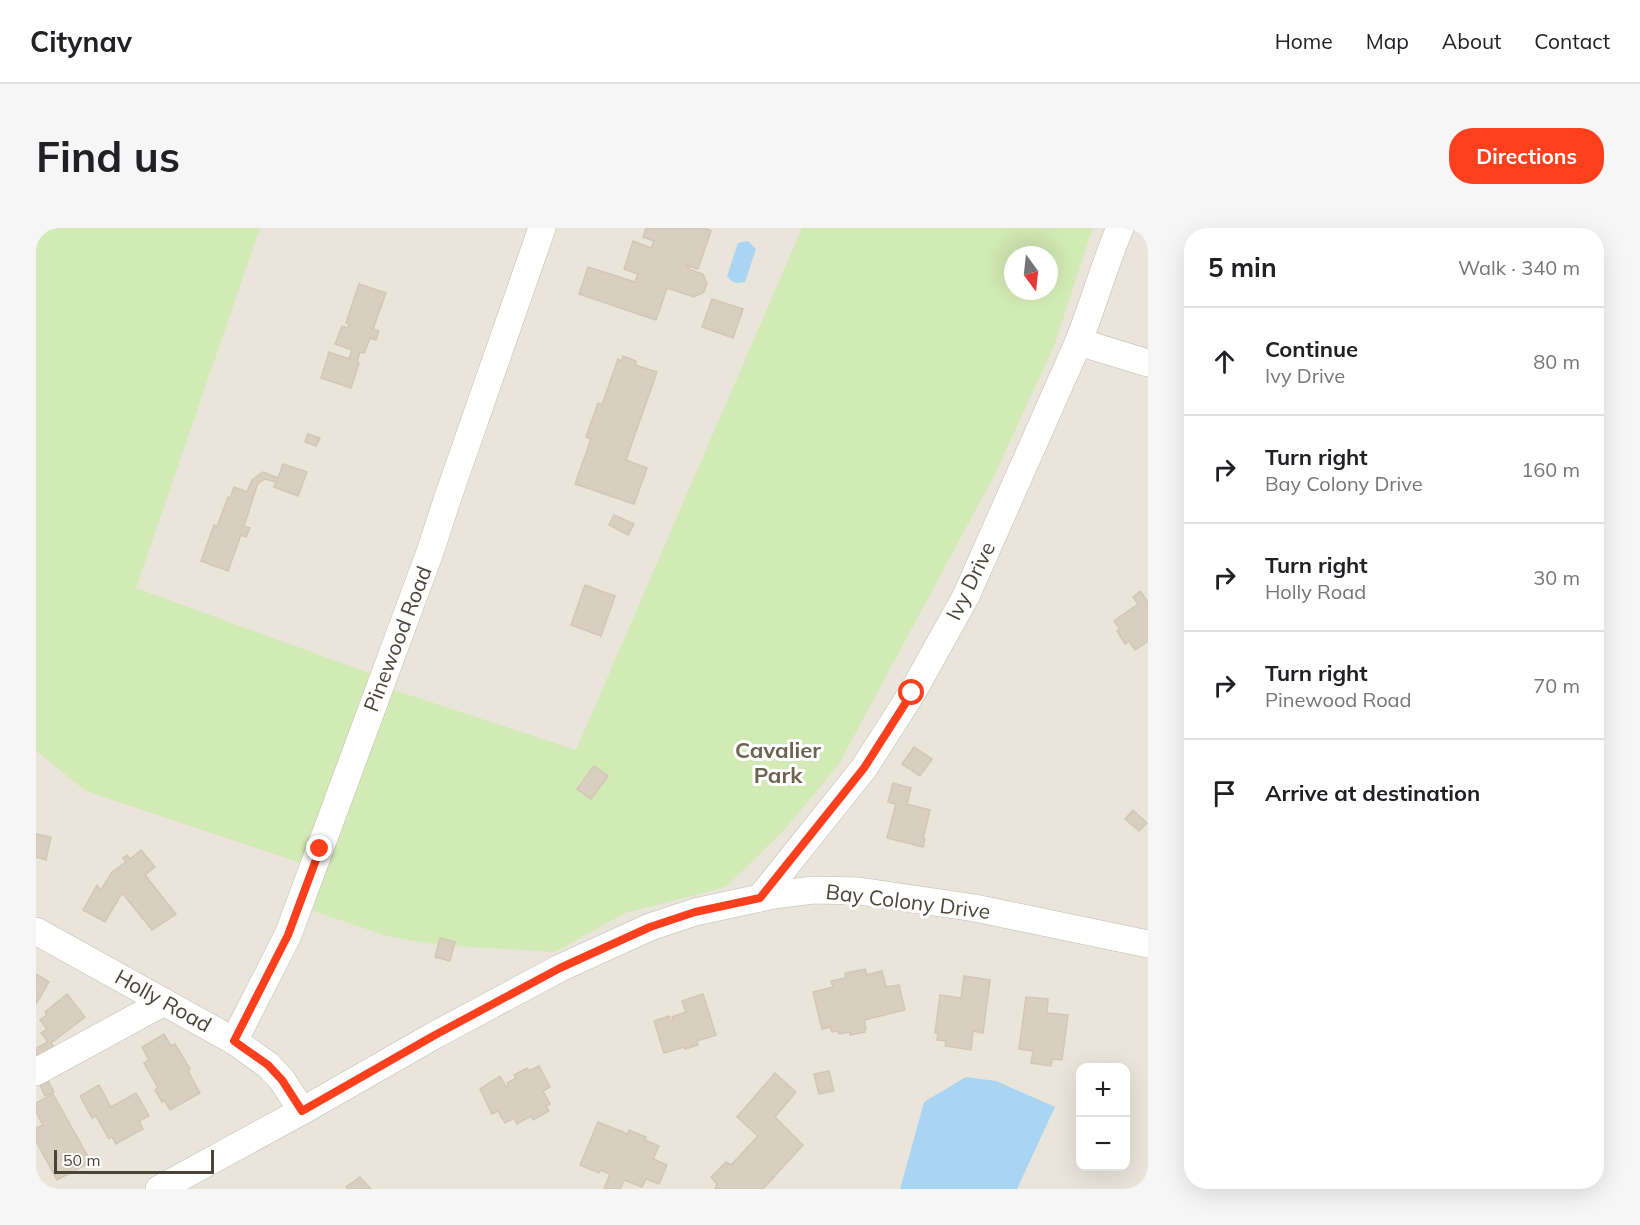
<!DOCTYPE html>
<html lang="en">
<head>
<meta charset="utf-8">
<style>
  body { margin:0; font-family:Mulish,sans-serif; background:#f6f6f6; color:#202124 }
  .controls { position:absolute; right:18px; bottom:18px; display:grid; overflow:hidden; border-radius:12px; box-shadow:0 6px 24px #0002 }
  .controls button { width:54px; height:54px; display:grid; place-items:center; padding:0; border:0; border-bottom:2px solid #e0e0e0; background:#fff; color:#202124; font:30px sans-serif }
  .compass { position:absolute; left:968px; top:18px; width:54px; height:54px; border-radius:50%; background:#fff; box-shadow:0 6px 24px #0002; rotate:165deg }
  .scale { position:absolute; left:18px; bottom:15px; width:160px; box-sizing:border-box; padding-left:6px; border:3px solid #4b4439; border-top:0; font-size:16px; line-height:21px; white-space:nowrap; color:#4b4439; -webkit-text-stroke:4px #fff; paint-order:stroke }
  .stop { position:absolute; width:18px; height:18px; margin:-14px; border:4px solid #fc3f1d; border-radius:50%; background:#fff }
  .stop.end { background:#fc3f1d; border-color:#fff; box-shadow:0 2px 6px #0008 }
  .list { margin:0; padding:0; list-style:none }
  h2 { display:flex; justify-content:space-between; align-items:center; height:78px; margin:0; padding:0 24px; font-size:26px }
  h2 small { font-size:20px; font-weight:400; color:#757577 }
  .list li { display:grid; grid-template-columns:39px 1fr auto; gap:18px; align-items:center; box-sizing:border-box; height:108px; padding:0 24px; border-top:2px solid #e0e0e0 }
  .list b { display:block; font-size:22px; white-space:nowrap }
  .list p { margin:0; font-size:20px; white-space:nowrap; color:#757577 }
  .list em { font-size:20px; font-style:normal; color:#757577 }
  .icon { flex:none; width:33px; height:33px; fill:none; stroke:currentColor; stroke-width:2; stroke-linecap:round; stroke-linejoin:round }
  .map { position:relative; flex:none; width:1112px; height:961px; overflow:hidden; border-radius:24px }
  header { display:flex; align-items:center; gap:36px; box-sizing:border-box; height:84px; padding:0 30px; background:#fff; border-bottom:2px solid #e0e0e0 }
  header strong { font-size:28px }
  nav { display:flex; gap:33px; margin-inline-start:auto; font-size:21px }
  .intro { display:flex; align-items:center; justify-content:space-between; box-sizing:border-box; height:144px; padding:0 36px }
  h1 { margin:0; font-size:42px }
  .button { padding:15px 27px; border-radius:24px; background:#fc3f1d; color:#fff; font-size:21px; font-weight:700 }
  main { display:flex; gap:36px; padding:0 36px }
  aside { flex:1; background:#fff; border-radius:24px; box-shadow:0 6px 24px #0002 }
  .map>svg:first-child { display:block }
  .residential { fill:#eae5da; fill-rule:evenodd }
  .green { fill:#d2eab5; fill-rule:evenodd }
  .water { fill:#a9d4f2 }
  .building { fill:#d8cfc1; stroke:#d3c7b4; stroke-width:1.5 }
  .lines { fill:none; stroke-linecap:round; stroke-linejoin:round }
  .minor-casing { stroke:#c2bbae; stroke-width:28 }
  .minor { stroke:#fff; stroke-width:27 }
  .route { stroke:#fc3f1d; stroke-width:8 }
  .labels { text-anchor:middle; stroke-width:6; stroke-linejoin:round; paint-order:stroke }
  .street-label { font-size:21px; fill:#4b4439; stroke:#fff }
  .neighbourhood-label { font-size:22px; font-weight:bold; fill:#6e6250; stroke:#fff }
</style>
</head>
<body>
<header>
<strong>Citynav</strong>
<nav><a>Home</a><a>Map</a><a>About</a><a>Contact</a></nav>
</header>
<div class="intro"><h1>Find us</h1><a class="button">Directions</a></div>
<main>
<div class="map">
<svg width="1112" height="961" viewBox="0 0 1112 961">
  <rect width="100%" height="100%" fill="#f6f3ec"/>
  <path class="residential" d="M0 0H1112V961H981L1019 879 888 874 864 961H0ZM977 27H1013V63H977ZM1044 840H1090V938H1044Z"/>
  <path class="green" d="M0 0H224L100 360 355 453 352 460 540 522 766 0H1057L1018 118 959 246 803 536 750 600 690 659 589 685 519 724 401 717 351 708 277 683 286 642 50 563 0 523ZM977 27H1013V63H977Z"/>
  <g class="water">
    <path d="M712 13 720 21 709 54C698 56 698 56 691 48L702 15Z"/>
    <path d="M930 849 960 853 1019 879 981 961H864L888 874Z"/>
  </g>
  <g class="building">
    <path d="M610 0H669L675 3 662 41 649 37 655 42 667 46 671 55 668 64 658 69 631 60 620 92 543 66 552 39 599 54 602 46 588 41 597 13 615 20 618 13 607 9Z"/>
    <path d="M323 56 350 65 337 101 343 103 340 112 334 110 328 125 324 124 321 134 323 135 315 160 285 150 293 124 313 131 316 122 299 116 306 98 312 100 313 96 310 95Z"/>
    <path d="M676 71 707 81 697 110 666 99Z"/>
    <path d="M587 128 600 133 599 137 621 144 590 232 611 240 598 276 539 256 555 211 550 209 562 175 566 177 582 131 586 133Z"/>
    <path d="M272 206 284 210 280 218 269 214Z"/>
    <path d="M247 236 271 244 262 268 238 259 240 254 229 251 222 255 208 298 214 300 210 309 205 307 192 343 165 333 178 297 181 299 192 269 194 270 198 259 211 264 216 252 227 244 242 250Z"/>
    <path d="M578 287 598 296 592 307 573 297Z"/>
    <path d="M549 357 579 368 565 408 535 397Z"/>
    <path d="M1104 363 1112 374V413L1099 422 1093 413 1089 416 1081 403 1084 401 1078 393 1102 376 1097 369Z"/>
    <path d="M878 519 896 531 884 548 866 536Z"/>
    <path d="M558 538 572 548 555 571 541 561Z"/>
    <path d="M857 555 875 560 871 576 894 582 887 611H889L887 619 851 610 860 576 852 574Z"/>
    <path d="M1097 582 1111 595 1103 603 1089 591Z"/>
    <path d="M0 606 15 609 10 632 0 629Z"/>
    <path d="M105 622 119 639 109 647 140 686 116 702 86 665 69 694 47 682 61 657 65 662 76 644 90 634 87 630 91 627 94 631Z"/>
    <path d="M404 710 419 714 414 733 399 729Z"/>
    <path d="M829 741 831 747 846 743 850 759 863 757 869 782 828 792 830 801H828L829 804 814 807V804L803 806 802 803 796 804 794 799 786 801 777 764 797 759 795 753 810 750 809 745Z"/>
    <path d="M0 746 13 754 0 776Z"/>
    <path d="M928 748 954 752 947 805 937 803 935 822 909 818 910 813 901 812 902 805H899L904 767 925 770Z"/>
    <path d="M31 766 49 789 15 815 20 822 2 833 0 828V820L12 814 5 805 11 801 4 792 11 787 9 784Z"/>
    <path d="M667 766 680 807 661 813 662 817 649 821 648 819 628 825 618 793 633 788 634 793 637 792 636 789 650 784 646 773Z"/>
    <path d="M990 769 1012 771 1011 785 1032 787 1026 832 1016 831 1015 838 995 835 997 823 983 821Z"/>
    <path d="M128 806 135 818 139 816 154 841 152 843 164 865 134 882 128 872 126 874 119 862 122 860 108 835 113 832 106 819Z"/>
    <path d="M503 838 514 859 507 863 514 876 510 878 513 883 497 892 495 888 481 896 478 890 469 895 462 883 456 886 444 861 464 848 470 859 472 858 471 855 480 850 478 847 491 840 493 843Z"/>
    <path d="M793 843 798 863 783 866 778 846Z"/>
    <path d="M739 845 760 864 739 889 767 917 727 961H679L681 956 675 949 690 934 695 937 722 908 701 889Z"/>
    <path d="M12 853 18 864 9 868 4 857Z"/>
    <path d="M63 857 75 879 100 865 113 888 103 893 107 901 80 916 76 909 73 911 60 888 56 890 44 868Z"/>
    <path d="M17 866 55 934 21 952 0 913V900L7 897 0 884V875Z"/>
    <path d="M562 894 592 906 593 902 610 909 609 912 623 918 617 931 631 937 623 956 610 951 606 959 588 952 584 961H568L574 946 564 942 563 945 544 937Z"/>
    <path d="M324 949 335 961H311L310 959Z"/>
  </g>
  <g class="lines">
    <g class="minor-casing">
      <g id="minor">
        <path d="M1043 114 1112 135"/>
        <path d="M724 670 828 540 876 465 930 368 1039 122C1056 82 1067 40 1084 0"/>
        <path d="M0 703 198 813 232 837 246 852 266 883"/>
        <path d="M198 813 252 707 394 324 412 269 506 0"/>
        <path d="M0 844 128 774"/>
        <path d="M123 961 266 883 399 807 524 740 614 699 659 684 738 667 777 662 823 663 939 680 1112 716"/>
      </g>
    </g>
    <use href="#minor" class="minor"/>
  </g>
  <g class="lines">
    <path class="route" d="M284 621 252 707 198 813 232 837 246 852 266 883 399 807 524 740 614 699 659 684 724 670 828 540 876 465"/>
  </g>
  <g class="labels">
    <g class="street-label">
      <text transform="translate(935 353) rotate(-64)" y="7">Ivy Drive</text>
      <text transform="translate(362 411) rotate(-69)" y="7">Pinewood Road</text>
      <text transform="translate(872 674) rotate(7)" y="7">Bay Colony Drive</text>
      <text transform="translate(127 773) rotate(29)" y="7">Holly Road</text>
    </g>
    <g class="neighbourhood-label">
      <text x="742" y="530">Cavalier<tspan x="742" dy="25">Park</tspan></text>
    </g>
  </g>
</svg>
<div class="controls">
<button>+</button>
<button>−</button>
</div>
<svg class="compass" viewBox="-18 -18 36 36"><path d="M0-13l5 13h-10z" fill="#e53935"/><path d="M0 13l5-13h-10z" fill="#757577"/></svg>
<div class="scale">50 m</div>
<div class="stop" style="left:876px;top:465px"></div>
<div class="stop end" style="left:284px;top:621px"></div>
</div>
<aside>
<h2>5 min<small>Walk · 340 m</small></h2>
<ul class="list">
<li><svg class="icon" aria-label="ahead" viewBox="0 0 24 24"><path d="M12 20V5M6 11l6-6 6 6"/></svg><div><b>Continue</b><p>Ivy Drive</p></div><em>80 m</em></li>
<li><svg class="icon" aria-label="right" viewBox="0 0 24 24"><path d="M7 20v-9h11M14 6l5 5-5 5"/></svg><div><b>Turn right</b><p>Bay Colony Drive</p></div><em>160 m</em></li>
<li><svg class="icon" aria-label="right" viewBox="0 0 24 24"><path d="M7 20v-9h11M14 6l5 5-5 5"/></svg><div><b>Turn right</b><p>Holly Road</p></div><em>30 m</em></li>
<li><svg class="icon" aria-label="right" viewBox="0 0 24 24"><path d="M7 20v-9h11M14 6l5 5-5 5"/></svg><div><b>Turn right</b><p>Pinewood Road</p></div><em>70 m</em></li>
<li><svg class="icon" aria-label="arrive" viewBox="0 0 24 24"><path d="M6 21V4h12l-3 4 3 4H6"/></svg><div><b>Arrive at destination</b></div></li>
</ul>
</aside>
</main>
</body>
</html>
